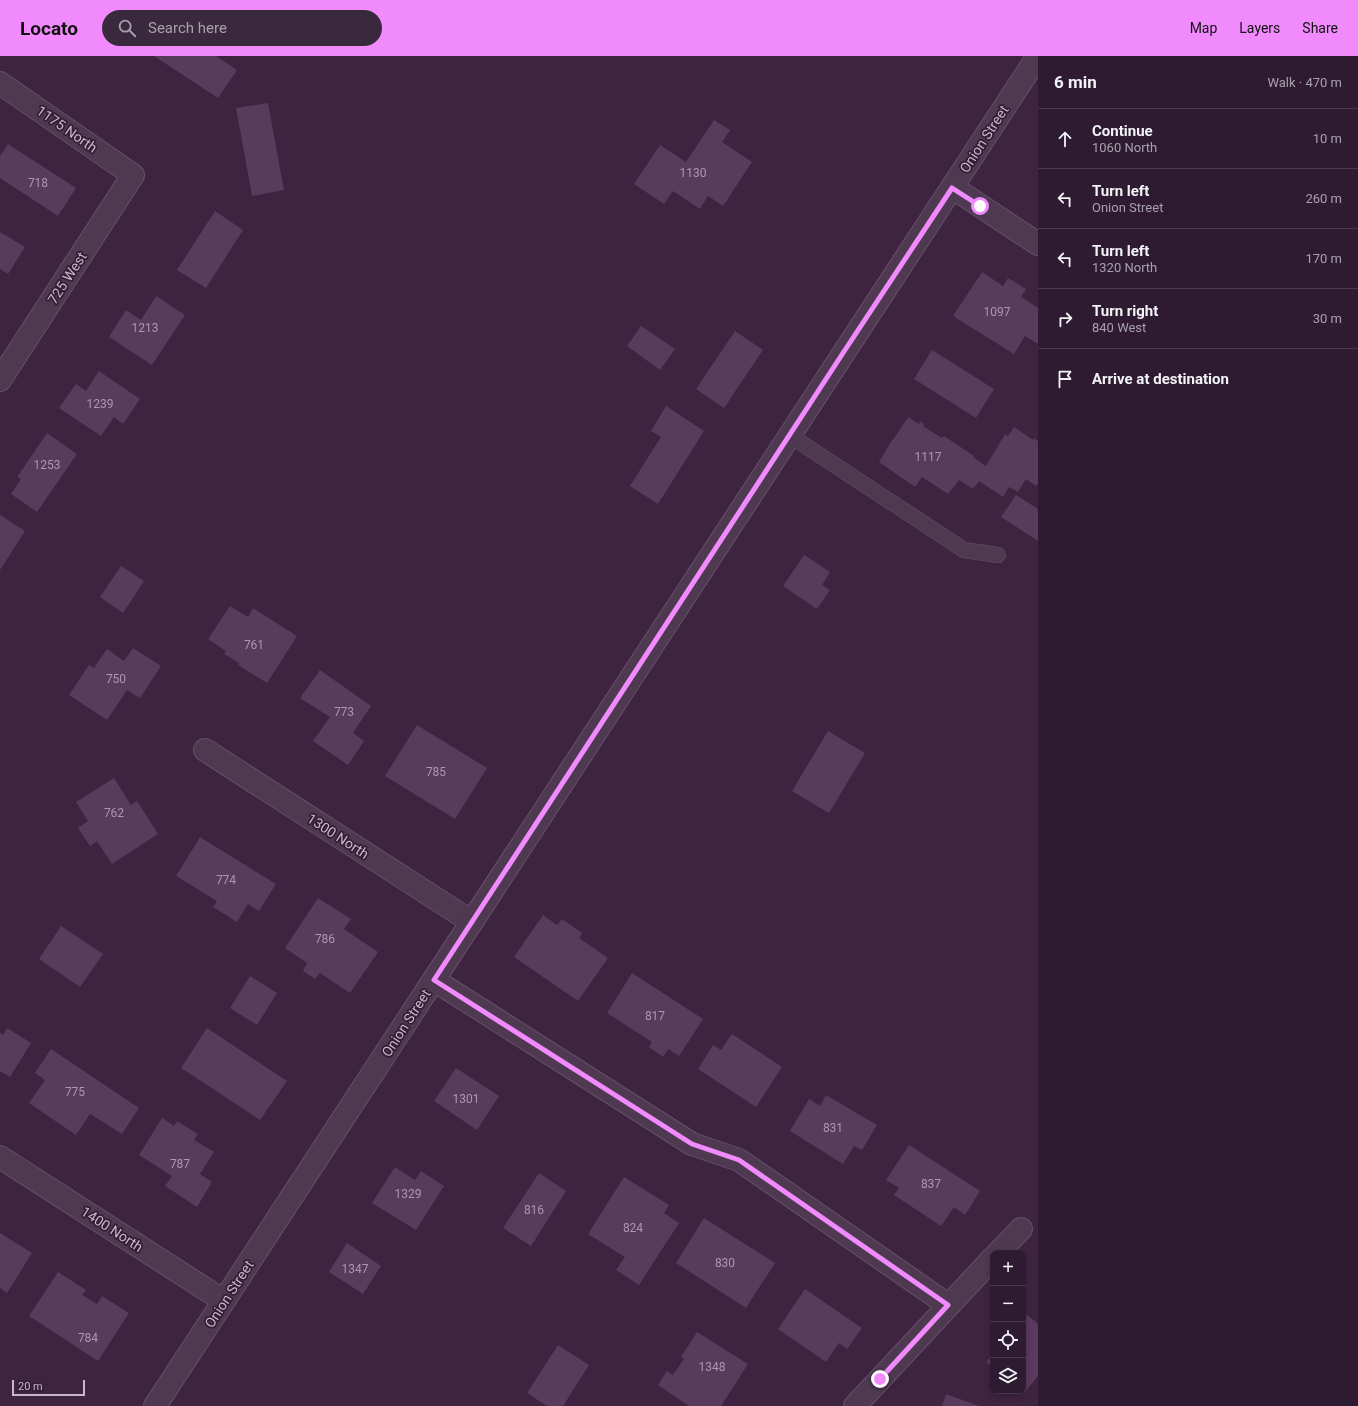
<!DOCTYPE html>
<html lang="en">
<head>
<meta charset="utf-8">
<style>
  body { margin:0; font-family:Roboto,sans-serif; background:#3a283d; color:#f1f3f6 }
  .controls { position:absolute; right:12px; bottom:12px; display:grid; overflow:hidden; border-radius:8px; box-shadow:0 2px 6px #0003 }
  .controls button { width:36px; height:36px; display:grid; place-items:center; padding:0; border:0; border-bottom:1px solid #49394d; background:#2e1b31; color:#f1f3f6; font:20px sans-serif }
  .scale { position:absolute; left:12px; bottom:10px; width:73px; box-sizing:border-box; padding-left:4px; border:2px solid #c9b6cb; border-top:0; font-size:11px; line-height:14px; white-space:nowrap; color:#c9b6cb; -webkit-text-stroke:3px #331e36; paint-order:stroke }
  .stop { position:absolute; width:12px; height:12px; margin:-9px; border:3px solid #f18afc; border-radius:50%; background:#fff }
  .stop.end { background:#f18afc; border-color:#fff; box-shadow:0 1px 4px #0008 }
  .list { margin:0; padding:0; list-style:none }
  h2 { display:flex; justify-content:space-between; align-items:center; height:52px; margin:0; padding:0 16px; font-size:17px }
  h2 small { font-size:13px; font-weight:400; color:#a7a1ab }
  .list li { display:grid; grid-template-columns:26px 1fr auto; gap:12px; align-items:center; box-sizing:border-box; height:60px; padding:0 16px; border-top:1px solid #49394d }
  .list b { display:block; font-size:15px; white-space:nowrap }
  .list p { margin:0; font-size:13px; white-space:nowrap; color:#a7a1ab }
  .list em { font-size:13px; font-style:normal; color:#a7a1ab }
  .icon { flex:none; width:22px; height:22px; fill:none; stroke:currentColor; stroke-width:2; stroke-linecap:round; stroke-linejoin:round }
  .map { position:relative; flex:none; width:1038px; height:1350px; overflow:hidden }
  header { display:flex; align-items:center; gap:24px; box-sizing:border-box; height:56px; padding:0 20px; background:#f18afc; color:#111 }
  header strong { font-size:19px }
  nav { display:flex; gap:22px; margin-inline-start:auto; font-size:14px }
  .search { width:280px; height:36px; background:#3a283d; display:flex; align-items:center; gap:10px; box-sizing:border-box; padding:0 14px; border-radius:22px; color:#a7a1ab; font-size:15px }
  main { display:flex }
  aside { flex:1; background:#2e1b31 }
  .map>svg:first-child { display:block }
  .building { fill:#593b5d }
  .lines { fill:none; stroke-linecap:round; stroke-linejoin:round }
  .service-casing { stroke:#665168; stroke-width:16 }
  .minor-casing { stroke:#665168; stroke-width:24 }
  .tertiary-casing { stroke:#665168; stroke-width:24 }
  .service { stroke:#4e3951; stroke-width:15 }
  .minor { stroke:#4e3951; stroke-width:22 }
  .tertiary { stroke:#4e3951; stroke-width:22 }
  .route { stroke:#f18afc; stroke-width:5 }
  .labels { text-anchor:middle; stroke-width:3.5; stroke-linejoin:round; paint-order:stroke }
  .number-label { font-size:12px; fill:#ad97b0 }
  .street-label { font-size:14px; fill:#c9b6cb; stroke:#331e36 }
</style>
</head>
<body>
<header>
<strong>Locato</strong>
<div class="search"><svg class="icon" aria-label="search" viewBox="0 0 24 24"><circle cx="10" cy="10" r="6"/><path d="M15 15l6 6"/></svg>Search here</div>
<nav><a>Map</a><a>Layers</a><a>Share</a></nav>
</header>
<main>
<div class="map">
<svg width="1038" height="1350" viewBox="0 0 1038 1350">
  <rect width="100%" height="100%" fill="#3e2441"/>
  <g class="building">
    <path d="M154 0H216L237 14 218 42Z"/>
    <path d="M268 47 284 134 252 140 236 52Z"/>
    <path d="M714 64 730 74 722 86 752 106 723 150 708 140 700 153 673 135 664 148 634 128 660 89 686 106Z"/>
    <path d="M8 88 76 132 58 160 0 122V100Z"/>
    <path d="M215 155 243 174 206 232 177 214Z"/>
    <path d="M0 176 25 191 8 218 0 213Z"/>
    <path d="M982 216 1003 230 1008 222 1026 233 1021 241 1038 252V288L1025 280 1014 298 953 260Z"/>
    <path d="M156 240 185 259 152 309 109 281 126 254 141 264Z"/>
    <path d="M641 270 675 293 660 314 627 290Z"/>
    <path d="M735 275 763 294 724 352 696 333Z"/>
    <path d="M932 294 994 333 976 362 914 323Z"/>
    <path d="M99 315 140 343 123 368 114 361 101 380 59 352 76 328 86 335Z"/>
    <path d="M666 350 704 375 658 448 630 430 661 381 651 375Z"/>
    <path d="M908 361 919 368 920 365 924 368 923 370 942 382 944 380 974 400 973 401 986 410 1005 378 1008 380 1014 371 1033 384 1034 382 1038 385V427L1036 430 1026 423 1018 436 1009 431 1003 441 979 425 973 433 959 424 948 438 922 421 915 431 879 406 892 384H893Z"/>
    <path d="M47 377 77 398 37 456 11 438 21 423 17 421Z"/>
    <path d="M1016 439 1038 453V485L1001 461Z"/>
    <path d="M0 459 25 475 0 514Z"/>
    <path d="M804 499 830 516 822 529 830 534 817 553 783 530Z"/>
    <path d="M121 510 144 525 123 557 100 541Z"/>
    <path d="M230 550 248 561 253 552 297 580 267 627 238 609 239 607 224 598 226 595 208 583Z"/>
    <path d="M133 592 161 610 140 642 127 634 107 664 69 639 89 609 94 612 107 593 124 605Z"/>
    <path d="M320 614 371 650 353 677 364 685 348 709 313 685 330 661 300 642Z"/>
    <path d="M417 669 487 712 455 763 385 720Z"/>
    <path d="M828 675 865 697 829 757 792 735Z"/>
    <path d="M114 722 131 749 137 745 158 778 112 808 97 785 90 790 78 772 88 765 76 746Z"/>
    <path d="M200 781 276 828 259 855 248 848 237 866 213 851 217 845 176 820Z"/>
    <path d="M318 842 351 863 344 873 378 896 350 937 320 917 315 923 303 915 307 907 285 892Z"/>
    <path d="M543 859 557 869 562 863 582 877 579 882 608 902 578 945 514 901Z"/>
    <path d="M61 870 103 898 80 931 39 903Z"/>
    <path d="M632 917 703 963 679 1000 668 993 663 1001 649 991 652 986 607 957Z"/>
    <path d="M250 920 277 937 257 969 230 952Z"/>
    <path d="M7 972 31 987 10 1021 0 1015V977L3 979Z"/>
    <path d="M207 972 287 1025 260 1064 181 1012Z"/>
    <path d="M732 978 782 1011 756 1051 698 1013 713 989 721 994Z"/>
    <path d="M51 993 139 1052 122 1078 90 1058 76 1079 29 1047 45 1024 35 1017Z"/>
    <path d="M456 1012 499 1040 477 1074 434 1045Z"/>
    <path d="M826 1039 877 1069 862 1094 854 1090 843 1108 790 1075 809 1043 820 1050Z"/>
    <path d="M162 1062 174 1070 177 1065 198 1078 194 1084 214 1096 200 1118 212 1126 197 1151 165 1130 172 1120 139 1099Z"/>
    <path d="M909 1089 980 1135 965 1159 954 1151 941 1170 894 1139 899 1132 886 1124Z"/>
    <path d="M395 1111 415 1124 421 1115 444 1130 416 1174 372 1147Z"/>
    <path d="M539 1117 566 1135 531 1190 503 1172Z"/>
    <path d="M624 1121 669 1149 664 1157 679 1167 639 1229 616 1214 625 1201 588 1178Z"/>
    <path d="M704 1162 775 1207 746 1252 676 1207Z"/>
    <path d="M0 1177 32 1197 7 1237 0 1232Z"/>
    <path d="M347 1187 381 1210 363 1238 329 1216Z"/>
    <path d="M58 1216 86 1234 82 1239 97 1248 102 1240 129 1257 98 1305 29 1260Z"/>
    <path d="M805 1233 862 1272 847 1293 839 1287 826 1306 778 1273Z"/>
    <path d="M1026 1258 1038 1268V1320L1024 1337 1021 1335H1023V1261Z"/>
    <path d="M697 1276 748 1308 721 1350H689L658 1329 667 1315 673 1319 684 1303 681 1301Z"/>
    <path d="M558 1289 589 1309 563 1350H547L527 1337Z"/>
    <path d="M993 1298V1312L986 1306Z"/>
    <path d="M946 1338 979 1350H942Z"/>
  </g>
  <g class="lines">
    <g class="service-casing">
      <path id="service" d="M789 379 964 494 998 499"/>
    </g>
    <g class="minor-casing">
      <g id="minor">
        <path d="M0 27 133 119 0 324"/>
        <path d="M952 131 1038 188"/>
        <path d="M205 694 472 866"/>
        <path d="M434 924 692 1088 739 1104 948 1249"/>
        <path d="M0 1101 224 1245"/>
        <path d="M998 1197 1021 1173"/>
        <path d="M855 1350 993 1202"/>
      </g>
    </g>
    <g class="tertiary-casing">
      <path id="tertiary" d="M155 1350 1038 0"/>
    </g>
    <use href="#service" class="service"/>
    <use href="#minor" class="minor"/>
    <use href="#tertiary" class="tertiary"/>
  </g>
  <g class="lines">
    <path class="route" d="M880 1323 948 1249 739 1104 692 1088 434 924 843 297 952 132 980 150"/>
  </g>
  <g class="labels">
    <g class="number-label">
      <text x="693" y="121">1130</text>
      <text x="38" y="131">718</text>
      <text x="997" y="260">1097</text>
      <text x="145" y="276">1213</text>
      <text x="100" y="352">1239</text>
      <text x="928" y="405">1117</text>
      <text x="47" y="413">1253</text>
      <text x="254" y="593">761</text>
      <text x="116" y="627">750</text>
      <text x="344" y="660">773</text>
      <text x="436" y="720">785</text>
      <text x="114" y="761">762</text>
      <text x="226" y="828">774</text>
      <text x="325" y="887">786</text>
      <text x="655" y="964">817</text>
      <text x="75" y="1040">775</text>
      <text x="466" y="1047">1301</text>
      <text x="833" y="1076">831</text>
      <text x="180" y="1112">787</text>
      <text x="931" y="1132">837</text>
      <text x="408" y="1142">1329</text>
      <text x="534" y="1158">816</text>
      <text x="633" y="1176">824</text>
      <text x="725" y="1211">830</text>
      <text x="355" y="1217">1347</text>
      <text x="88" y="1286">784</text>
      <text x="712" y="1315">1348</text>
    </g>
    <g class="street-label">
      <text transform="translate(67 73) rotate(35)" y="5">1175 North</text>
      <text transform="translate(984 83) rotate(-57)" y="5">Onion Street</text>
      <text transform="translate(67 222) rotate(-57)" y="5">725 West</text>
      <text transform="translate(338 780) rotate(33)" y="5">1300 North</text>
      <text transform="translate(406 967) rotate(-57)" y="5">Onion Street</text>
      <text transform="translate(112 1173) rotate(33)" y="5">1400 North</text>
      <text transform="translate(229 1238) rotate(-57)" y="5">Onion Street</text>
    </g>
  </g>
</svg>
<div class="controls">
<button>+</button>
<button>−</button>
<button><svg class="icon" aria-label="locate" viewBox="0 0 24 24"><circle cx="12" cy="12" r="6"/><path d="M12 2v4M12 18v4M2 12h4M18 12h4"/></svg></button>
<button><svg class="icon" aria-label="layers" viewBox="0 0 24 24"><path d="M12 4l9 5-9 5-9-5zM3 14l9 5 9-5"/></svg></button>
</div>
<div class="scale">20 m</div>
<div class="stop" style="left:980px;top:150px"></div>
<div class="stop end" style="left:880px;top:1323px"></div>
</div>
<aside>
<h2>6 min<small>Walk · 470 m</small></h2>
<ul class="list">
<li><svg class="icon" aria-label="ahead" viewBox="0 0 24 24"><path d="M12 20V5M6 11l6-6 6 6"/></svg><div><b>Continue</b><p>1060 North</p></div><em>10 m</em></li>
<li><svg class="icon" aria-label="left" viewBox="0 0 24 24"><path d="M17 20v-9H6M10 6l-5 5 5 5"/></svg><div><b>Turn left</b><p>Onion Street</p></div><em>260 m</em></li>
<li><svg class="icon" aria-label="left" viewBox="0 0 24 24"><path d="M17 20v-9H6M10 6l-5 5 5 5"/></svg><div><b>Turn left</b><p>1320 North</p></div><em>170 m</em></li>
<li><svg class="icon" aria-label="right" viewBox="0 0 24 24"><path d="M7 20v-9h11M14 6l5 5-5 5"/></svg><div><b>Turn right</b><p>840 West</p></div><em>30 m</em></li>
<li><svg class="icon" aria-label="arrive" viewBox="0 0 24 24"><path d="M6 21V4h12l-3 4 3 4H6"/></svg><div><b>Arrive at destination</b></div></li>
</ul>
</aside>
</main>
</body>
</html>
